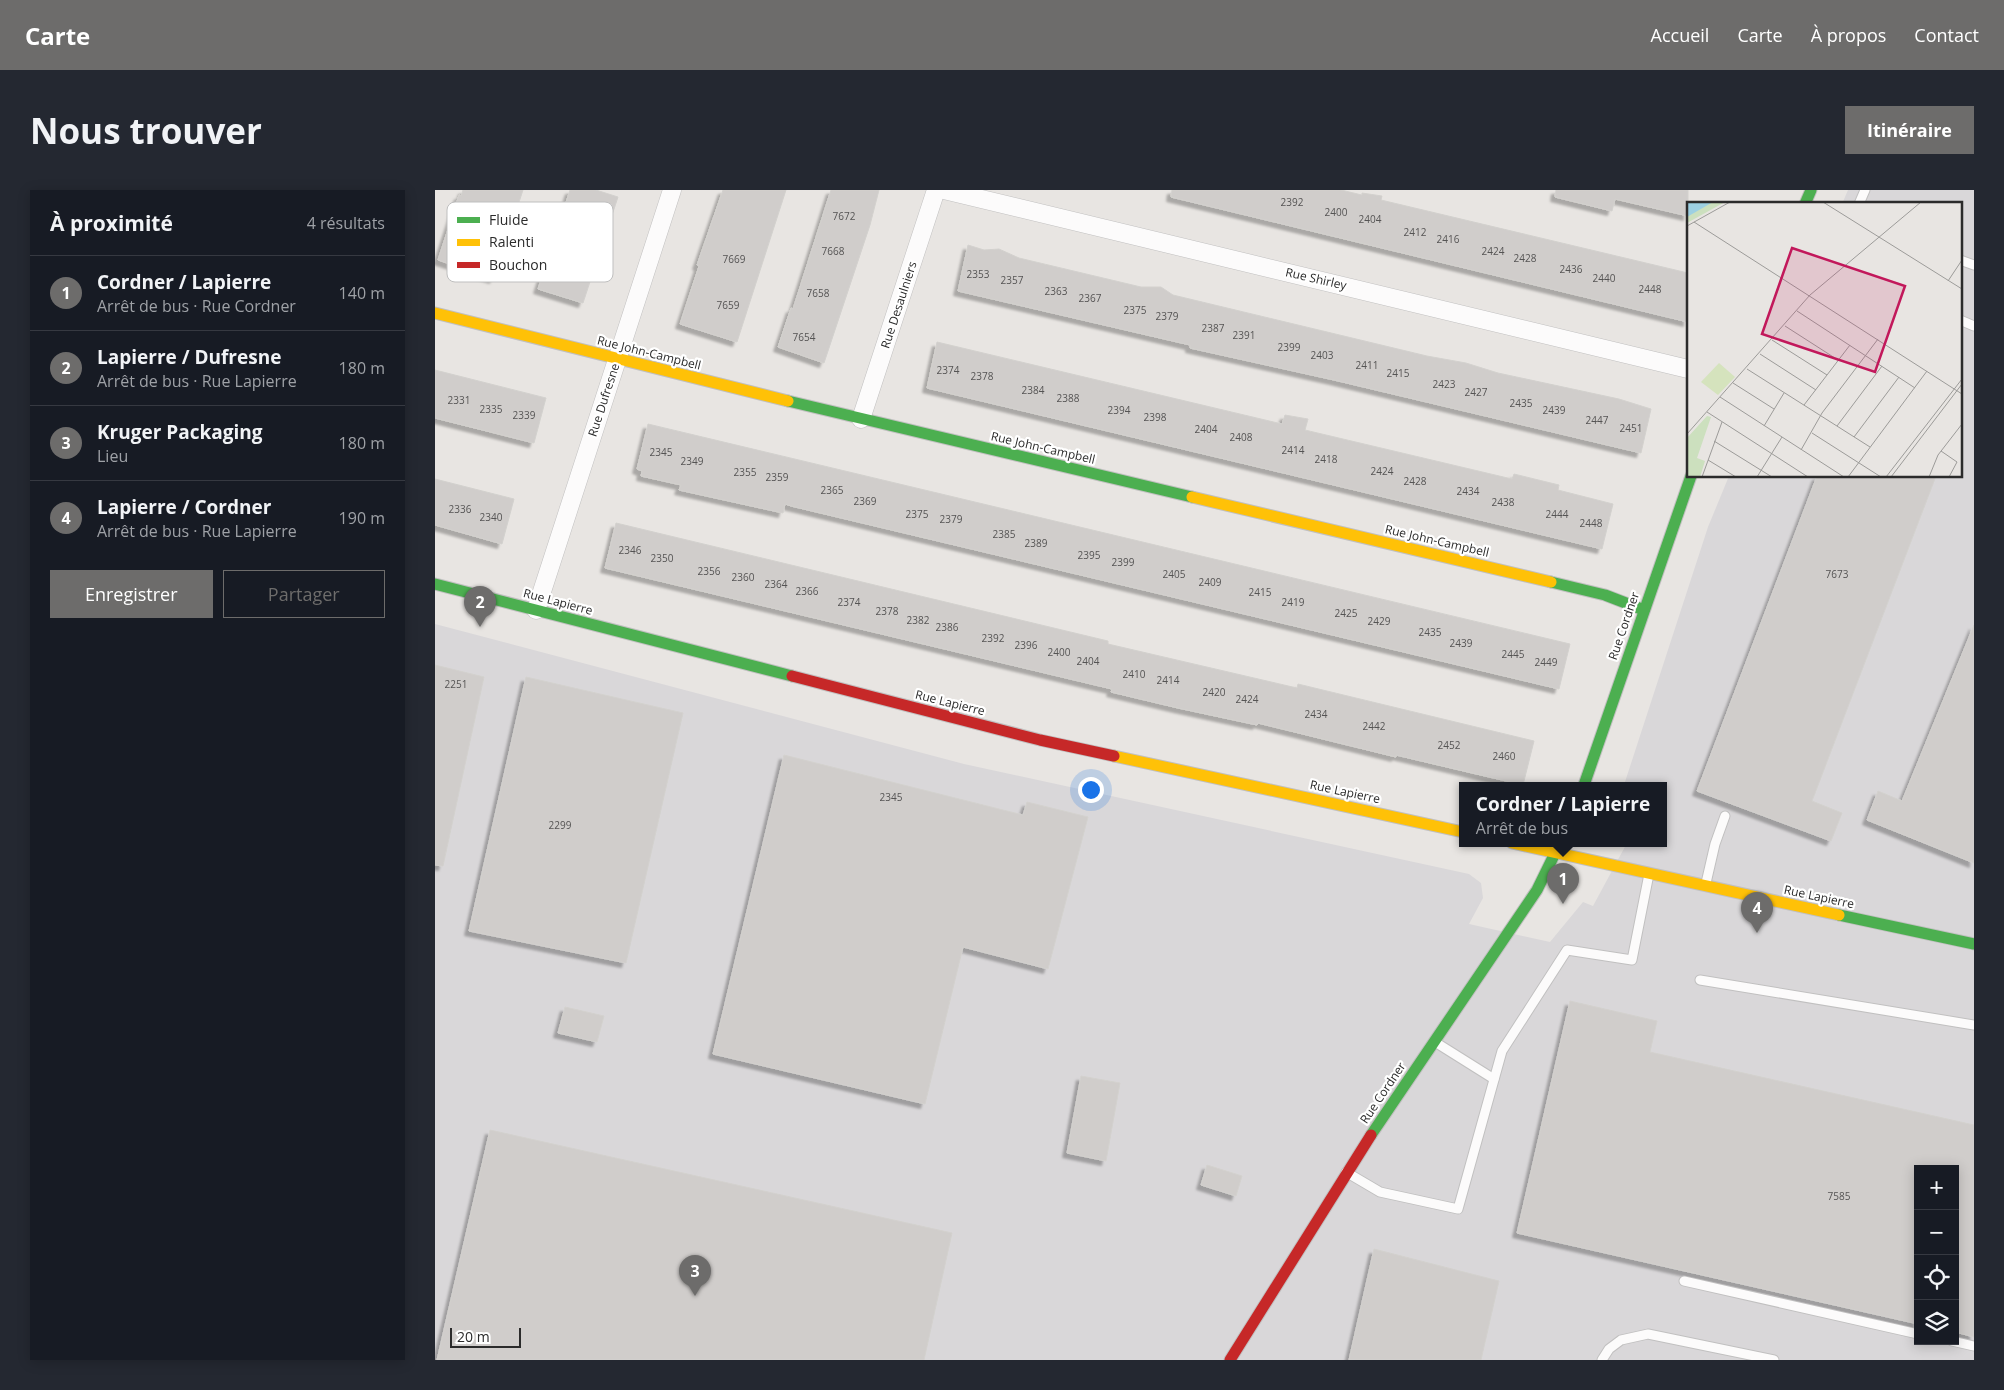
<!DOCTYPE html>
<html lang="fr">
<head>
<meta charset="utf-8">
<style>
  body { margin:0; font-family:"Open Sans",sans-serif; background:#242831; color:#f1f3f6 }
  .controls { position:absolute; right:15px; bottom:15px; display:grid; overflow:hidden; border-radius:0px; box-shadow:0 2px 12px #0003 }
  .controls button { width:45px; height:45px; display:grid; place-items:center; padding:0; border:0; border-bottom:1px solid #363941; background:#171b24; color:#f1f3f6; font:25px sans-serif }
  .scale { position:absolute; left:15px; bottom:12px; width:71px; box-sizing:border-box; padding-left:5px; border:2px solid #2b2b2b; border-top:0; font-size:14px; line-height:18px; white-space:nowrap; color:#2b2b2b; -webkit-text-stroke:4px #fff; paint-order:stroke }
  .you { position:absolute; left:655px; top:599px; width:18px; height:18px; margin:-12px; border:4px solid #fff; border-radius:50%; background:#1a73e8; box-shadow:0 0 0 8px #1a73e833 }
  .badge { display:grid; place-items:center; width:32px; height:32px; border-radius:50%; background:#6d6c6b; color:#fff; font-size:16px; font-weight:700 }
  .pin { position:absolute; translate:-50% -41px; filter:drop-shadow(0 1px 2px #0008) }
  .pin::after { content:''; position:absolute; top:26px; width:18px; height:15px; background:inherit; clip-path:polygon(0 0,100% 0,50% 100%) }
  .popup { position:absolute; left:1024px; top:592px; width:208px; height:65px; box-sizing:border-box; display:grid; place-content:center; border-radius:0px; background:#171b24; filter:drop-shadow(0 1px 4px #0005); font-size:16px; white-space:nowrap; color:#9ea1a6 }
  .popup b { font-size:19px; color:#f1f3f6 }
  .popup::after { content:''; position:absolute; left:50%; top:100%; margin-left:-10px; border:10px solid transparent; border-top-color:#171b24 }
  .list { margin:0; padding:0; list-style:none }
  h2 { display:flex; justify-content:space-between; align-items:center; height:65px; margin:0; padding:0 20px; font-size:21px }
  h2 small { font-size:16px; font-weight:400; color:#9ea1a6 }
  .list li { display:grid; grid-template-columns:32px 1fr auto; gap:15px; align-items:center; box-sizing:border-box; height:75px; padding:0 20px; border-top:1px solid #363941 }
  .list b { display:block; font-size:19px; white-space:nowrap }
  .list p { margin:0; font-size:16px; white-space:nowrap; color:#9ea1a6 }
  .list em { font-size:16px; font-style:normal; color:#9ea1a6 }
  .actions { display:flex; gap:10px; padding:15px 20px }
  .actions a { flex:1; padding:11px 0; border:1px solid #6d6c6b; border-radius:0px; text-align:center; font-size:18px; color:#6d6c6b }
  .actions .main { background:#6d6c6b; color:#fff }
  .icon { flex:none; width:28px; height:28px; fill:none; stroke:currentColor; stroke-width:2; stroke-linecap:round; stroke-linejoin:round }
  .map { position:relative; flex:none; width:1539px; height:1170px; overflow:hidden; border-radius:0px }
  header { display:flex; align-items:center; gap:30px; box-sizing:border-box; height:70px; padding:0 25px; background:#6d6c6b; color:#fff }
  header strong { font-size:24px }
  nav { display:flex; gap:28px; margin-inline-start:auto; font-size:18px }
  .intro { display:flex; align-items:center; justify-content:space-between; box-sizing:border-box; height:120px; padding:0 30px }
  h1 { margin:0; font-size:35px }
  .button { padding:12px 22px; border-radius:0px; background:#6d6c6b; color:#fff; font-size:18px; font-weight:700 }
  main { display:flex; gap:30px; padding:0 30px }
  aside { flex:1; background:#171b24; border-radius:0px; box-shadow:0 2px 12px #0003 }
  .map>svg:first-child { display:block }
  .industrial { fill:#d9d7d9; fill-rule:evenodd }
  .building { fill:#d0cdcb; stroke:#d3d1ce; filter:url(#shadow) }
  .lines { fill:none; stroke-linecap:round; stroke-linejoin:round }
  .lane-casing { stroke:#c1c0c0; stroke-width:11 }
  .street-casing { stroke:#c1c0c0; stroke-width:19 }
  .fast-casing { stroke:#c1c0c0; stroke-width:13 }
  .slow-casing { stroke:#c1c0c0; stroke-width:13 }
  .jam-casing { stroke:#c1c0c0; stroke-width:13 }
  .lane { stroke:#fcfbfb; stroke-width:9 }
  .street { stroke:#fcfbfb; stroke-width:18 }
  .fast { stroke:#4caf50; stroke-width:11 }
  .slow { stroke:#ffc107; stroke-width:11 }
  .jam { stroke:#c62828; stroke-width:11 }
  .labels { text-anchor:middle; stroke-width:4.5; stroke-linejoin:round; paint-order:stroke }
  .number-label { font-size:10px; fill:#555454 }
  .street-label { font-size:12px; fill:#2b2b2b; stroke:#fff }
  .inset-road { fill:none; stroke:#9c9b99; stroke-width:1 }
  .view { fill:#c2185b; fill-opacity:0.15; stroke:#c2185b; stroke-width:2.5 }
  .inset-edge { fill:none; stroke:#2b2b2b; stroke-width:2.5 }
  .key { fill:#fff; stroke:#bfbfbf; stroke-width:1 }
  .key-label { font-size:14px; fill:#2b2b2b }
</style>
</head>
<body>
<header>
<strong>Carte</strong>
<nav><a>Accueil</a><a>Carte</a><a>À propos</a><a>Contact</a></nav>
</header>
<div class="intro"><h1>Nous trouver</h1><a class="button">Itinéraire</a></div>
<main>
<aside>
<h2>À proximité<small>4 résultats</small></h2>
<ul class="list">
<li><span class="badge">1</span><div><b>Cordner / Lapierre</b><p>Arrêt de bus · Rue Cordner</p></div><em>140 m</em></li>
<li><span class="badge">2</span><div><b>Lapierre / Dufresne</b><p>Arrêt de bus · Rue Lapierre</p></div><em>180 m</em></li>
<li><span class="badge">3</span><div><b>Kruger Packaging</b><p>Lieu</p></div><em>180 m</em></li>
<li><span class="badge">4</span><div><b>Lapierre / Cordner</b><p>Arrêt de bus · Rue Lapierre</p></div><em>190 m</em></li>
</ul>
<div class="actions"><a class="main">Enregistrer</a><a>Partager</a></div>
</aside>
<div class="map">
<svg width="1539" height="1170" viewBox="0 0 1539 1170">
  <defs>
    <filter id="shadow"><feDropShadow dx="-4.5" dy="4.5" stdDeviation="1" flood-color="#0004"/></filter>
  </defs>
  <rect width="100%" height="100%" fill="#e8e5e2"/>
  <path class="industrial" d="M1413 0H1539V1170H0V434L529 574 1034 684 1046 693 1048 708 1034 734 1115 752 1148 712 1158 716 1192 653H1228V595H1189L1273 337 1294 286H1525V14H1407ZM1483 979H1520V1151H1483Z"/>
  <g class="building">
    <path d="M28 0H88L59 89 3 70 24 5 26 6Z"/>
    <path d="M135 0H161L183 7 148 113 103 99Z"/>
    <path d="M288 0H351L302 152 245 134 264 76 262 75Z"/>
    <path d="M396 0H444L435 35 389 173 343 157 356 118 358 119Z"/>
    <path d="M737 0H906L927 5V3L947 6 946 10 1253 83V132L736 7Z"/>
    <path d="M1121 0H1253V26L1180 9 1177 21 1120 7Z"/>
    <path d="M533 55 549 60 564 59 584 68 706 97H726L738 105 992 166 1031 173 1063 183 1184 209 1216 219 1206 263 899 190 755 158V155L523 101Z"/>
    <path d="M502 152 847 234 850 225 873 229 870 240 1077 289 1079 284 1124 295 1123 300 1178 314 1167 359 492 198Z"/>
    <path d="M0 180 111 208 99 253 0 228Z"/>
    <path d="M213 234 1135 454 1124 499 356 316 350 314 348 323 244 300 246 295 206 286 207 281 202 279Z"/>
    <path d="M1382 286H1501L1377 611 1407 623 1396 651 1262 601Z"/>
    <path d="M0 289 79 309 67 354 0 335Z"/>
    <path d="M181 333 673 451V454L862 498 863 494 1099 551 1088 595 961 565V567L823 533 822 535 743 518 676 502 677 499 170 378Z"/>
    <path d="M1539 435V673L1432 630 1443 601 1467 611Z"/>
    <path d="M0 475 49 487 8 676 0 675Z"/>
    <path d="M91 487 248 523 191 773 34 741Z"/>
    <path d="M349 565 588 625 592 612 653 627 613 779 528 757 490 914 278 864Z"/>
    <path d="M1135 811 1222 831 1215 862 1539 935V1147L1520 1142V979H1483V1134L1082 1043Z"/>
    <path d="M130 817 169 826 162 852 123 843Z"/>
    <path d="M646 886 685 893 671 971 632 963Z"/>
    <path d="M55 940 517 1043 489 1170H2Z"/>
    <path d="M772 975 807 986 801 1006 766 995Z"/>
    <path d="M939 1059 1064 1091 1046 1170H914Z"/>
  </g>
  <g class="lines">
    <g class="lane-casing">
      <g id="lane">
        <path d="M1424 14 1430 0"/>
        <path d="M1525 70 1539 75"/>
        <path d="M1525 130 1539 136"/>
        <path d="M1271 693 1280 654 1290 626"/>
        <path d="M1265 790 1539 835"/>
        <path d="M1000 852 1059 889"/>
        <path d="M911 982 945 1002 1023 1019 1067 861 1132 760 1197 770 1214 684"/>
        <path d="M1249 1091 1483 1144"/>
        <path d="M1517 1151 1539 1156"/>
        <path d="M1167 1170 1174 1159 1186 1150 1213 1144 1339 1170"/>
      </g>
    </g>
    <g class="street-casing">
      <g id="street">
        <path d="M509 0 1253 179"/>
        <path d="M426 229 501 0"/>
        <path d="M101 420 237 0"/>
      </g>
    </g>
    <g class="fast-casing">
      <g id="fast">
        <path d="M1370 14 1376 0"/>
        <path d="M353 211 757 307"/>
        <path d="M1116 392 1170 405 1209 420"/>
        <path d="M0 394 357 486"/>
        <path d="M1149 595 1256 286"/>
        <path d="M1404 725 1539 754"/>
        <path d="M936 945 1102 700 1125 653"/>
      </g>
    </g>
    <g class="slow-casing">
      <g id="slow">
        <path d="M0 123 353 211"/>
        <path d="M757 307 1116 392"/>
        <path d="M679 566 1028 642"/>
        <path d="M1077 653 1404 725"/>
      </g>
    </g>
    <g class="jam-casing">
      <g id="jam">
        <path d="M357 486 605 550 679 566"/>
        <path d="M795 1170 936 945"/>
      </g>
    </g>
    <use href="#lane" class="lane"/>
    <use href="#street" class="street"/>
    <use href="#fast" class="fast"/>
    <use href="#slow" class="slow"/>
    <use href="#jam" class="jam"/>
  </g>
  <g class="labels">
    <g class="number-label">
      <text x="857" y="16">2392</text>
      <text x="901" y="26">2400</text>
      <text x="409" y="30">7672</text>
      <text x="935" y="33">2404</text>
      <text x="980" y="46">2412</text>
      <text x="1013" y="53">2416</text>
      <text x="398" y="65">7668</text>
      <text x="1058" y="65">2424</text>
      <text x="1090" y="72">2428</text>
      <text x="299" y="73">7669</text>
      <text x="1136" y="83">2436</text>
      <text x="543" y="88">2353</text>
      <text x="1169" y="92">2440</text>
      <text x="577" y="94">2357</text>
      <text x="1215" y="103">2448</text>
      <text x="621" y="105">2363</text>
      <text x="383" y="107">7658</text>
      <text x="655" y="112">2367</text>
      <text x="293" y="119">7659</text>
      <text x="700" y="124">2375</text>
      <text x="732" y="130">2379</text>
      <text x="778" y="142">2387</text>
      <text x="809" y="149">2391</text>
      <text x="369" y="151">7654</text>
      <text x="854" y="161">2399</text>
      <text x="887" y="169">2403</text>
      <text x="932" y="179">2411</text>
      <text x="513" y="184">2374</text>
      <text x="963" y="187">2415</text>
      <text x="547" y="190">2378</text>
      <text x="1009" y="198">2423</text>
      <text x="598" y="204">2384</text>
      <text x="1041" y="206">2427</text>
      <text x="633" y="212">2388</text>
      <text x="24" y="214">2331</text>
      <text x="1086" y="217">2435</text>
      <text x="56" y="223">2335</text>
      <text x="684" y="224">2394</text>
      <text x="1119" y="224">2439</text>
      <text x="89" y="229">2339</text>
      <text x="720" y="231">2398</text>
      <text x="1162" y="234">2447</text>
      <text x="1196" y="242">2451</text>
      <text x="771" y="243">2404</text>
      <text x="806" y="251">2408</text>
      <text x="858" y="264">2414</text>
      <text x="226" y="266">2345</text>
      <text x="891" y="273">2418</text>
      <text x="257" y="275">2349</text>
      <text x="947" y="285">2424</text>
      <text x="310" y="286">2355</text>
      <text x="342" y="291">2359</text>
      <text x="980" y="295">2428</text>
      <text x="397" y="304">2365</text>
      <text x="1033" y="305">2434</text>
      <text x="430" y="315">2369</text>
      <text x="1068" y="316">2438</text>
      <text x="25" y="323">2336</text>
      <text x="482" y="328">2375</text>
      <text x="1122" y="328">2444</text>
      <text x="56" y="331">2340</text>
      <text x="516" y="333">2379</text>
      <text x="1156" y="337">2448</text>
      <text x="569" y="348">2385</text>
      <text x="601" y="357">2389</text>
      <text x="195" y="364">2346</text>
      <text x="654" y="369">2395</text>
      <text x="227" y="372">2350</text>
      <text x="688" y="376">2399</text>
      <text x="274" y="385">2356</text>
      <text x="739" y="388">2405</text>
      <text x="1402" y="388">7673</text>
      <text x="308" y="391">2360</text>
      <text x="775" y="396">2409</text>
      <text x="341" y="398">2364</text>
      <text x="372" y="405">2366</text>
      <text x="825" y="406">2415</text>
      <text x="414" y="416">2374</text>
      <text x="858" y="416">2419</text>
      <text x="452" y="425">2378</text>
      <text x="911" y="427">2425</text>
      <text x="483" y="434">2382</text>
      <text x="944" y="435">2429</text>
      <text x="512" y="441">2386</text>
      <text x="995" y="446">2435</text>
      <text x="558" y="452">2392</text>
      <text x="1026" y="457">2439</text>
      <text x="591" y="459">2396</text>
      <text x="624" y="466">2400</text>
      <text x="1078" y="468">2445</text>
      <text x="653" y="475">2404</text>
      <text x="1111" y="476">2449</text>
      <text x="699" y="488">2410</text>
      <text x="733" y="494">2414</text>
      <text x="21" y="498">2251</text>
      <text x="779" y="506">2420</text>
      <text x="812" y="513">2424</text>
      <text x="881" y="528">2434</text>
      <text x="939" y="540">2442</text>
      <text x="1014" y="559">2452</text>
      <text x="1069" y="570">2460</text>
      <text x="456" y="611">2345</text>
      <text x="125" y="639">2299</text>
      <text x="1404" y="1010">7585</text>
    </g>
    <g class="street-label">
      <text transform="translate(881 89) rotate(13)" y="4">Rue Shirley</text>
      <text transform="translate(464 115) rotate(-72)" y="4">Rue Desaulniers</text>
      <text transform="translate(214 163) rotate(14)" y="4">Rue John-Campbell</text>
      <text transform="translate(169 210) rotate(-72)" y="4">Rue Dufresne</text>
      <text transform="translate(608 258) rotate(13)" y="4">Rue John-Campbell</text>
      <text transform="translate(1002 351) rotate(13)" y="4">Rue John-Campbell</text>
      <text transform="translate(123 412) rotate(15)" y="4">Rue Lapierre</text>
      <text transform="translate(1189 436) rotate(-71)" y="4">Rue Cordner</text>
      <text transform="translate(515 513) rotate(14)" y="4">Rue Lapierre</text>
      <text transform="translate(910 602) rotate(12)" y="4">Rue Lapierre</text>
      <text transform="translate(1384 707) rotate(12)" y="4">Rue Lapierre</text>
      <text transform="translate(948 903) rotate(-56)" y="4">Rue Cordner</text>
    </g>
  </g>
  <g transform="translate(1252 12)">
    <rect width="275" height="275" fill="#e8e5e2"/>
    <path d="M0 0H38L0 21ZM20 214 24 215 10 256 18 259 13 275H0V236Z" fill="#cce0be"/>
    <path d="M32 161 48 175 31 193 14 180Z" fill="#d5e3bd"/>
    <path d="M0 0H26L0 15Z" fill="#9dd0e2"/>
    <path class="inset-road" d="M136 0 275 87M7 20 275 192M0 24 43 0M261 79 275 58M110 109 228 186M98 124 151 158M85 138 140 173M73 152 129 188M60 167 183 245M46 181 87 207M33 195 157 275M117 203 163 143M20 210 121 275M77 224 97 191M150 224 195 164M125 231 194 275M0 232 123 93 234 0M167 235 212 175M27 239 85 275M114 248 135 211 191 137M254 249 270 260 262 275M21 258 49 275M15 275 35 220M70 275 95 235M161 275 240 169M199 275 275 177M204 275 275 182M242 275 251 253 275 222"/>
    <path class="view" d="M105 46 218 84 188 170 75 132Z"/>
    <rect width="275" height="275" class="inset-edge"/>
  </g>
  <rect x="12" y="12" width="166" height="80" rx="8" class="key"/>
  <rect x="22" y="27" width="23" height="6" fill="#4caf50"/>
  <rect x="22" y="49" width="23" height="7" fill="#ffc107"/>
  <rect x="22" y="72" width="23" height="6" fill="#c62828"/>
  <g class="key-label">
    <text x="54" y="35">Fluide</text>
    <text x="54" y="57">Ralenti</text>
    <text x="54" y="80">Bouchon</text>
  </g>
</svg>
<div class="controls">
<button>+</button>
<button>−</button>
<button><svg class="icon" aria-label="locate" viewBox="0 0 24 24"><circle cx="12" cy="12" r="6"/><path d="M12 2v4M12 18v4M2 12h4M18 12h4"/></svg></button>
<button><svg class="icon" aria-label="layers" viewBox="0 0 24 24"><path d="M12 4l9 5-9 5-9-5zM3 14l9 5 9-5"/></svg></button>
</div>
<div class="scale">20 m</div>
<div class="you"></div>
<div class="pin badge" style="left:1128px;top:714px">1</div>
<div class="popup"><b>Cordner / Lapierre</b>Arrêt de bus</div>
<div class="pin badge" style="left:45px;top:437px">2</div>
<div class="pin badge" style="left:260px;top:1106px">3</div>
<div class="pin badge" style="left:1322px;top:743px">4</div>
</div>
</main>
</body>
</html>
